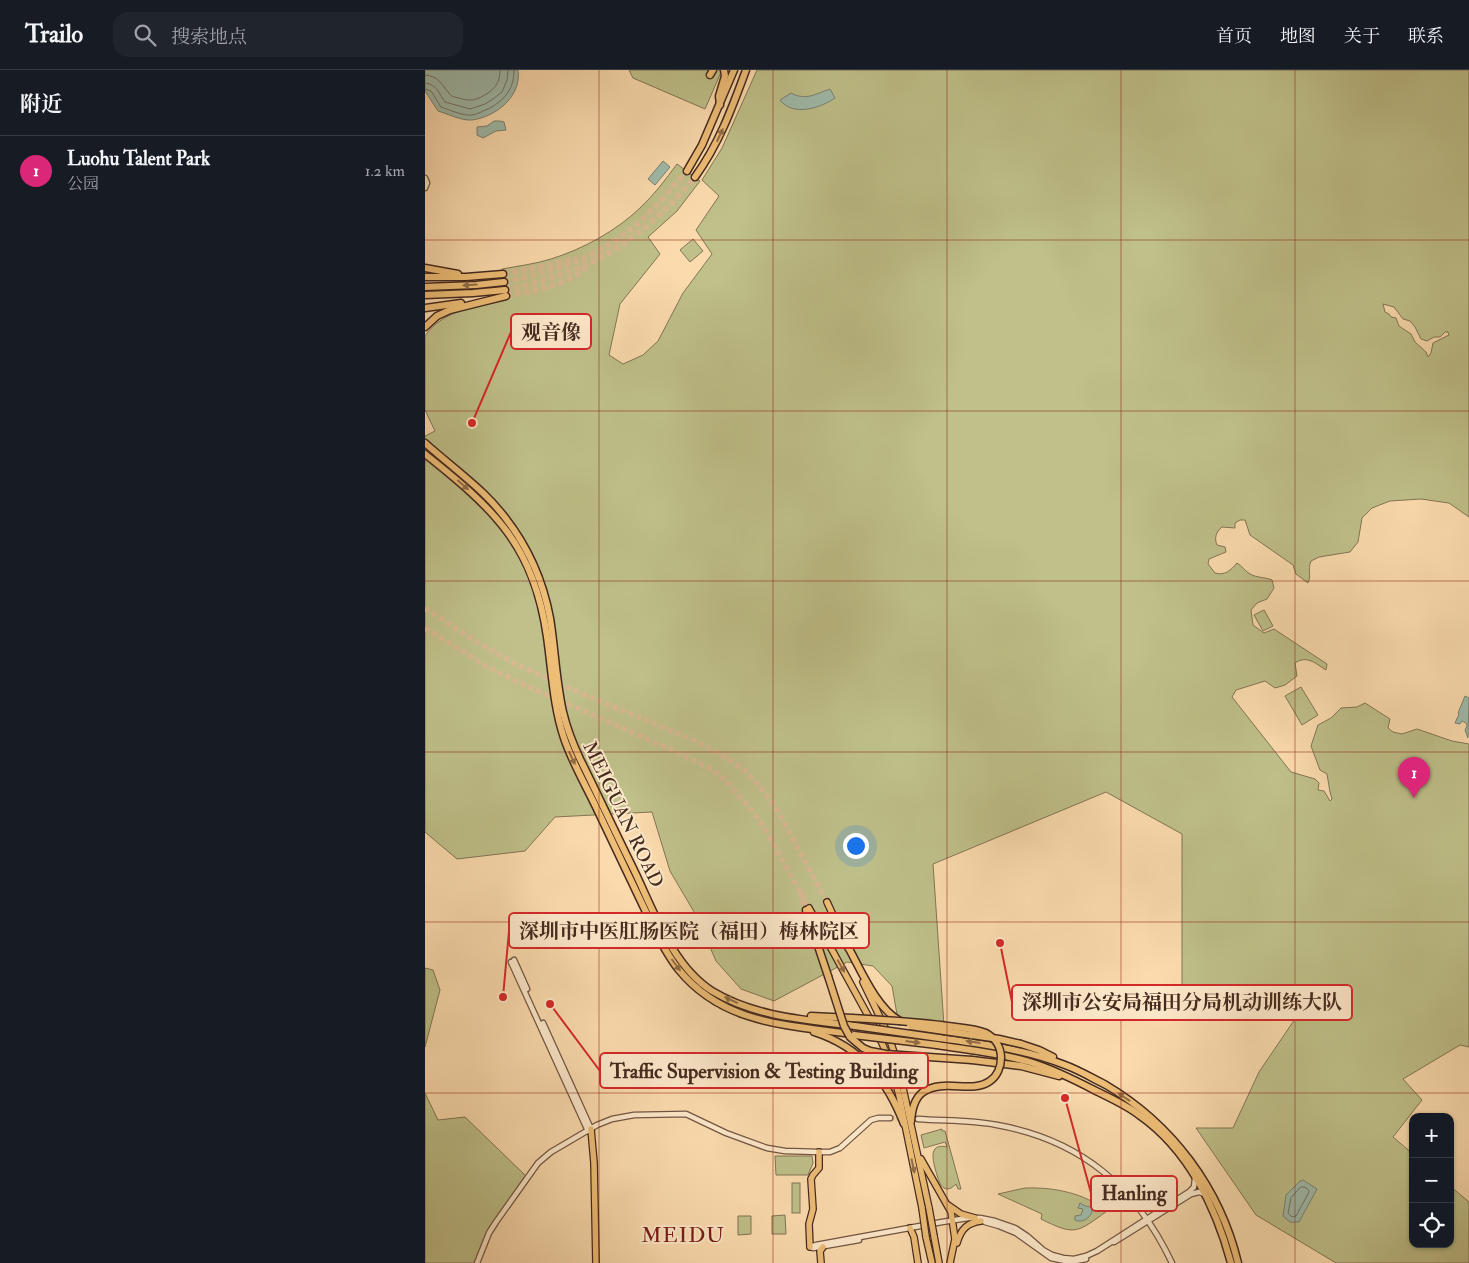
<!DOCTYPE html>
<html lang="zh">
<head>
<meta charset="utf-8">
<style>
  body { margin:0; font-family:"IM FELL Double Pica","Noto Serif SC",serif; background:#20242c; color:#f1f3f6 }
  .controls { position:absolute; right:15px; bottom:15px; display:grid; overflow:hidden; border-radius:10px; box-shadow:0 1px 4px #0004 }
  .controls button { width:45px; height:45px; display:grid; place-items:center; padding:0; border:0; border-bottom:1px solid #363941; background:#171b24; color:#f1f3f6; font:25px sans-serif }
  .you { position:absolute; left:430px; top:775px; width:18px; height:18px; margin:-12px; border:4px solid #fff; border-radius:50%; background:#1a73e8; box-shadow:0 0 0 8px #1a73e833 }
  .badge { display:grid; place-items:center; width:32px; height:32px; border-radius:50%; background:#db2777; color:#fff; font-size:16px; font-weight:700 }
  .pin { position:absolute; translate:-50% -41px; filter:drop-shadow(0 1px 2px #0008) }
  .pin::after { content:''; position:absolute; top:26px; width:18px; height:15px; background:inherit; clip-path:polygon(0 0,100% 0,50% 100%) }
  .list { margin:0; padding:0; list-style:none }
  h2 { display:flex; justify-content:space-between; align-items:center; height:65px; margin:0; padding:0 20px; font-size:21px }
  h2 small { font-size:16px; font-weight:400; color:#9ea1a6 }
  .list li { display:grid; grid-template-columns:32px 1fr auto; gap:15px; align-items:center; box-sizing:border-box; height:70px; padding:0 20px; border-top:1px solid #363941 }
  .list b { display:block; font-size:19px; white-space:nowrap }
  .list p { margin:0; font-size:16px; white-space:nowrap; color:#9ea1a6 }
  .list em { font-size:16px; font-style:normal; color:#9ea1a6 }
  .icon { flex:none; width:28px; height:28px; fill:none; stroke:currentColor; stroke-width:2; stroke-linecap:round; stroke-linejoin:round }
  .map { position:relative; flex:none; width:1044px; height:1193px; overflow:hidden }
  header { display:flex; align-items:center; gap:30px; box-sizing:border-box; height:70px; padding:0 25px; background:#171b24; border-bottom:1px solid #363941 }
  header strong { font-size:24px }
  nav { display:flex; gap:28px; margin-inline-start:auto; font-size:18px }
  .search { width:350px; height:45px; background:#20242c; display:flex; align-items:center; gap:12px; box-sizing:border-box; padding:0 18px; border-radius:15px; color:#9ea1a6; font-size:19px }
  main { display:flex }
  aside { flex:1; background:#171b24 }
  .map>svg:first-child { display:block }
  .green { fill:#bfc08a; stroke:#827554; fill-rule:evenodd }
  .water { fill:#9fbbab; stroke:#7b8173 }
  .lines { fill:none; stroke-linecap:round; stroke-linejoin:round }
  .shore { stroke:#727265; stroke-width:1 }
  .minor-tunnel { stroke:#d7b891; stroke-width:4.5; stroke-dasharray:4.5 2; stroke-linecap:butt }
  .major-tunnel { stroke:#d7b891; stroke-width:5.5; stroke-dasharray:5.5 3; stroke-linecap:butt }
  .highway-tunnel { stroke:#d7b891; stroke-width:6; stroke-dasharray:6 3; stroke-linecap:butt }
  .minor-casing { stroke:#725643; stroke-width:7 }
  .major-casing { stroke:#452a1f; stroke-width:8 }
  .highway-casing { stroke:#452a1f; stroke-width:9 }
  .minor { stroke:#fce8ca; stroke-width:4.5 }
  .major { stroke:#eebe77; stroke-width:5.5 }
  .highway { stroke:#eebe77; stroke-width:6 }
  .major-bridge-casing { stroke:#452a1f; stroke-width:8; stroke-linecap:butt }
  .highway-bridge-casing { stroke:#452a1f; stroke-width:9; stroke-linecap:butt }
  .major-bridge { stroke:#eebe77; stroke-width:5.5 }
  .highway-bridge { stroke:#eebe77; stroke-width:6 }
  .oneway { fill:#916d47 }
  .grid { fill:none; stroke:#8f2418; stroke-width:1; stroke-opacity:0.55 }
  .labels { text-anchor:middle; stroke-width:4; stroke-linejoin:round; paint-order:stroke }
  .street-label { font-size:19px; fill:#452a1f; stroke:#fce8ca }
  .quarter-label { font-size:21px; letter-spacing:1px; fill:#7a1f14; stroke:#fce8ca }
  .leader { fill:none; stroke:#d62828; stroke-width:2 }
  .callout-dot { fill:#d62828; stroke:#fce8ca; stroke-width:2 }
  .callout { fill:#fce8ca; stroke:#d62828; stroke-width:2 }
  .callout-label { font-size:20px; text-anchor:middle; font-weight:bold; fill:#452a1f }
</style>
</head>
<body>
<header>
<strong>Trailo</strong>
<div class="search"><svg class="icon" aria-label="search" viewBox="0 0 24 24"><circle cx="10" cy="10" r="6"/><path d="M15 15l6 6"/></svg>搜索地点</div>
<nav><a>首页</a><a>地图</a><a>关于</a><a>联系</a></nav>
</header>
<main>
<aside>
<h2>附近<small></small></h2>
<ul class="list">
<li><span class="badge">1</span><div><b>Luohu Talent Park</b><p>公园</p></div><em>1.2 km</em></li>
</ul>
</aside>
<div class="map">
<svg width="1044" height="1193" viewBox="0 0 1044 1193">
  <rect width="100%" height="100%" fill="#fbdbae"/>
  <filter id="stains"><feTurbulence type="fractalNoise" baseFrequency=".004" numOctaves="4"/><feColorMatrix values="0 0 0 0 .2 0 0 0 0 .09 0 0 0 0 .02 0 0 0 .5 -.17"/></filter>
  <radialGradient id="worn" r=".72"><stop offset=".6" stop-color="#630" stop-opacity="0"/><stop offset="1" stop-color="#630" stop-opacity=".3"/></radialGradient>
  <g class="green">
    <path d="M204 0H297L280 39 208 8Z"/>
    <path d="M332 0H1044V447L1024 433 996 429 965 431 947 438 937 448 933 472 925 482 894 487 886 491C882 501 887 504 883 513L871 504 868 495 825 465 820 450H815L810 453V458L797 457C791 462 789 468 792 475L800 477 801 482 784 489 783 494 790 503C800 506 806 500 812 493 817 496 820 501 825 504 832 508 840 507 847 510L849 518 842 529 832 533 826 540 828 555 839 563 849 559 902 594 901 600C890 593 882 585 870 593L872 606 860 615 850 618 840 611 811 620 807 627 866 702 890 709 894 713 893 720 899 721 905 731 907 729 905 722 902 704 895 700 886 676 893 655 906 648 916 638 932 637 940 633 965 649 963 658 968 662 977 664 992 659 1027 671 1044 674V977L1035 975 978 1009 997 1030 968 1067 988 1084V1174H1025V1116L1044 1132V1193H911L831 1145 771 1058H808L834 1002 870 949H757V764L681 722 508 794 519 956 473 950 467 916 448 896 422 892 349 931 316 919 291 891 272 847 245 801 227 742 130 747 100 781 32 789 0 762V366L10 361 0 340V266C18 239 53 237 82 230L77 199C93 196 110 194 126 189 158 179 191 161 215 138 229 125 241 109 252 94L275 111 252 141 223 167 235 184 195 234 184 285 198 294 218 285 233 271 258 223 287 184 271 160 294 126 277 110 297 78ZM958 234 969 237 978 249 985 251 990 257 996 269 1002 271 1009 267H1015L1020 262H1023L1024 265 1008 273 1006 283 1003 287 1001 282 990 272 986 264 974 256 971 248 966 247 964 244 960 242Z"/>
    <path d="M268 169 278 181 265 192 255 180Z"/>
    <path d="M839 540 848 556 838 561 829 545Z"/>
    <path d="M876 617 893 645 877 655 860 626Z"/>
    <path d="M0 898 8 900 15 920 0 977Z"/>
    <path d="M0 1023 13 1050 40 1047 102 1107 71 1152 52 1193H0Z"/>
    <path d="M517 1059V1061H520L536 1119H533L531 1114C517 1128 513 1109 510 1098 507 1087 505 1073 522 1077L520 1072 499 1078 496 1065Z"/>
    <path d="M350 1086H387L388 1093 383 1105H351Z"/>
    <rect x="367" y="1113" width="8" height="30"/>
    <path d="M600 1118C629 1117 659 1123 682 1141 652 1163 650 1166 616 1149L617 1144 573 1124Z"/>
    <path d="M360 1145 361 1164H347V1146Z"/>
    <path d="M313 1146H326V1164L313 1165Z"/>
  </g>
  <g class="water">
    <path d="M0 0H93C97 26 71 47 47 50 37 51 23 44 13 41L0 21Z"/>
    <path d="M405 19 410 28C396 38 368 47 355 30L366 23C381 31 390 24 405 19Z"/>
    <path d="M69 51H75L79 52 81 60 71 61 58 68 52 65V57L62 56Z"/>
    <path d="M238 91 245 97 230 115 223 109Z"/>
    <path d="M1040 626 1044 628 1043 668 1040 660 1042 656 1041 653 1037 651 1035 654 1030 653 1034 644 1033 643Z"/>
    <path d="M878 1110 892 1119 874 1152H865L858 1146 861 1125 875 1111Z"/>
    <path d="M655 1133 660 1136 666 1137 667 1142C664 1149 657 1153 650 1150V1146L656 1145 658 1139 653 1138Z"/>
  </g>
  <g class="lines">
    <g class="shore">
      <path d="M0 5C14 6 16 14 24 23 26 27 30 27 34 28 46 32 52 30 63 23 72 17 75 10 75 0"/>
      <path d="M0 13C12 14 14 24 20 32L45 39 60 34 68 29 77 22 82 10 83 0"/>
      <path d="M0 19 6 21 16 37C25 40 38 46 47 45 53 44 60 40 65 38 81 29 89 18 89 0"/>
      <path d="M876 1117C879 1116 884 1119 884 1122L871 1146 867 1147 863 1143 866 1128Z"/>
    </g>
    <path class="minor-tunnel" d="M465 1048 493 1049"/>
    <g class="major-tunnel">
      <path d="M0 538 47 569 90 594 153 622 271 671 297 685 319 700 335 717 350 736 402 832"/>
      <path d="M0 558 61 596 93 612 254 683 286 699 300 710 324 737 339 757 384 838"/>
    </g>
    <g class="highway-tunnel">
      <path d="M78 204 120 196 153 188"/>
      <path d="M79 212C127 202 174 188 212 154 230 138 246 119 262 101"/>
      <path d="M80 220C165 202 214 173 270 107"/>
      <path d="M81 226C108 220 140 217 161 197"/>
      <path d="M375 821 381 840"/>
    </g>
    <g class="minor-casing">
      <g id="minor">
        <path d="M0 108 2 113 0 118"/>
        <path d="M89 890 102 919"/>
        <path d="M86 892 163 1061"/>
        <path d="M118 953 166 1059"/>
        <path d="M493 1049C519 1051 546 1050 572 1055 656 1070 711 1117 747 1193"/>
        <path d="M560 1152 574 1156 591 1163 626 1188 645 1192 661 1189"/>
        <path d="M689 1172 766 1124 774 1122 780 1124"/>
        <path d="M385 1177 391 1175 517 1152 543 1148H555L570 1151 590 1158 602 1166 618 1180 627 1185 638 1188 649 1189 661 1186 672 1181 764 1122 769 1117 770 1108"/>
        <path d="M388 1178 434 1170"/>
        <path d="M52 1193 64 1163 71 1152 113 1093 126 1082 172 1055 187 1049 209 1045 261 1044 301 1063 342 1078 360 1081 394 1082H405L415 1078 446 1050 453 1048H465"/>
      </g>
    </g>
    <g class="major-casing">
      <g id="major">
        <path d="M402 832 423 878"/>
        <path d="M384 838 452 962 464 989 474 1025 497 1138"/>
        <path d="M438 912 463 964 473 995 504 1138"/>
        <path d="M166 1059 169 1093 171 1193"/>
        <path d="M496 1089 526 1142 530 1169 525 1193"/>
        <path d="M523 1135 536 1144 550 1148"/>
        <path d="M485 1158 489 1167 493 1193"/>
        <path d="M509 1166 514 1193"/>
        <path d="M501 1167 507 1193"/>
        <path d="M532 1173C536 1159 542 1153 556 1151"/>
        <path d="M385 1177 384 1154 388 1139 386 1109 388 1105 394 1098V1082"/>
        <path d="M396 1193 395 1181 398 1177"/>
      </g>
    </g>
    <g class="highway-casing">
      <g id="highway">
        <path d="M285 5 288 0"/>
        <path d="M295 35 294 26 300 6 299 0"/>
        <path d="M262 101 277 75 309 0"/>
        <path d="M270 107C294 74 307 38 321 0"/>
        <path d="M0 198 33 204"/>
        <path d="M0 207H41L78 204"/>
        <path d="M0 217 51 215 79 212"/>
        <path d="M0 225 48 223 80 220"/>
        <path d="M0 238 36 233"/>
        <path d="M0 257 12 246 25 240 81 226"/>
        <path d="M0 373C19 390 39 405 58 423 93 457 116 500 125 548 130 579 131 611 138 642 142 659 148 674 155 689 173 725 190 762 208 798 228 839 247 896 287 921 330 947 382 950 430 956"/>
        <path d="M0 384C69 439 109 475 122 567 127 601 128 635 139 668 147 692 160 714 171 737 191 779 211 821 231 863 238 876 245 889 254 900 298 954 362 955 426 964"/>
        <path d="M381 840 403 906"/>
        <path d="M422 875C435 898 451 938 475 951"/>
        <path d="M386 946 427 948"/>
        <path d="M389 962C436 977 462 1010 479 1054"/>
        <path d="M514 968C557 974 599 979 640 995 654 1000 667 1008 681 1015 747 1054 795 1118 813 1193"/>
        <path d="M596 974 614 980 628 987"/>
        <path d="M512 975C543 980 575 983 605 992 628 999 650 1010 671 1021 685 1028 701 1035 714 1045 763 1079 791 1137 806 1193"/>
        <path d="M547 990 596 996 634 1006"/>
        <path d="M486 1051C487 1040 489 1029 498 1022"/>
      </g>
    </g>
    <use href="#minor" class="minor"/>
    <use href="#major" class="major"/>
    <use href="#highway" class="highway"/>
    <g class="major-bridge-casing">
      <g id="major-bridge">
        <path d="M497 1138 501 1167"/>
        <path d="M504 1138 509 1166"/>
      </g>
    </g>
    <g class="highway-bridge-casing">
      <g id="highway-bridge">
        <path d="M403 906 419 956 425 967 438 978 445 981 461 984 547 990"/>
        <path d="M427 948C462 950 496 952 531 957 540 958 551 959 561 963 570 968 576 977 576 988 576 997 572 1006 565 1011 547 1024 519 1008 498 1022"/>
        <path d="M430 956 514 968"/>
        <path d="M485 956 574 969 596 974"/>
        <path d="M429 965 512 975"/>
      </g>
    </g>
    <use href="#major-bridge" class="major-bridge"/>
    <use href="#highway-bridge" class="highway-bridge"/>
  </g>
  <defs><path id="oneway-solid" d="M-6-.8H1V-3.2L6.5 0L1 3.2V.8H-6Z" transform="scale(1.25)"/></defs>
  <g class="oneway">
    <use href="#oneway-solid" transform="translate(295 65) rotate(-65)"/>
    <use href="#oneway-solid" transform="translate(45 215) rotate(177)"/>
    <use href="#oneway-solid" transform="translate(38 415) rotate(41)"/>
    <use href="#oneway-solid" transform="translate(147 688) rotate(65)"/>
    <use href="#oneway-solid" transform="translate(251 895) rotate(53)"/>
    <use href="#oneway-solid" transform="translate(416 896) rotate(61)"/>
    <use href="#oneway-solid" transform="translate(306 930) rotate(-155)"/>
    <use href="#oneway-solid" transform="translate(488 972) rotate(7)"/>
    <use href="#oneway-solid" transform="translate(548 972) rotate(-172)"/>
    <use href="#oneway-solid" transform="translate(699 1027) rotate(-146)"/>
    <use href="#oneway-solid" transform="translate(488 1096) rotate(78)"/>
  </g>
  <path class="grid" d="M174 0V1193M348 0V1193M522 0V1193M696 0V1193M870 0V1193M0 170H1044M0 341H1044M0 511H1044M0 682H1044M0 852H1044M0 1023H1044"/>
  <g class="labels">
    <g class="street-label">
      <text transform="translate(199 744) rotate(64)" y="7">MEIGUAN ROAD</text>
    </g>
    <g class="quarter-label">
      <text x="258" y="1172">MEIDU</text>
    </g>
  </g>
  <path class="leader" d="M47 353L86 262M78 927L84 861M575 873L587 932M125 934L175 1001M640 1028L666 1123"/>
  <g class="callout-dot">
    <circle cx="47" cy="353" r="5"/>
    <circle cx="78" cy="927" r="5"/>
    <circle cx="575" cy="873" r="5"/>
    <circle cx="125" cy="934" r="5"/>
    <circle cx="640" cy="1028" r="5"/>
  </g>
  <g class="callout">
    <rect x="86" y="244" width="80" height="35" rx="5"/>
    <rect x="84" y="843" width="360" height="35" rx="5"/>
    <rect x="587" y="915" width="340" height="35" rx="5"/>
    <rect x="175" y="983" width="328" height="35" rx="5"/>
    <rect x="666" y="1106" width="86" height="35" rx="5"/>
  </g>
  <g class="callout-label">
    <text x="126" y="269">观音像</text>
    <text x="264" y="868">深圳市中医肛肠医院（福田）梅林院区</text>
    <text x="757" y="939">深圳市公安局福田分局机动训练大队</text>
    <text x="339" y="1008">Traffic Supervision &amp; Testing Building</text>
    <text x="709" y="1130">Hanling</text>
  </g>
  <rect width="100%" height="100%" filter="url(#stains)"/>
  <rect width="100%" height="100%" fill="url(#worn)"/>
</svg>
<div class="controls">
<button>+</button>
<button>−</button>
<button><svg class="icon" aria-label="locate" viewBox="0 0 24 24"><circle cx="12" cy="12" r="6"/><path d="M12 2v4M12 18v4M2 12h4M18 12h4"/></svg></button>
</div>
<div class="you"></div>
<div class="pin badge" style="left:989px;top:728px">1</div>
</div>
</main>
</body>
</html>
